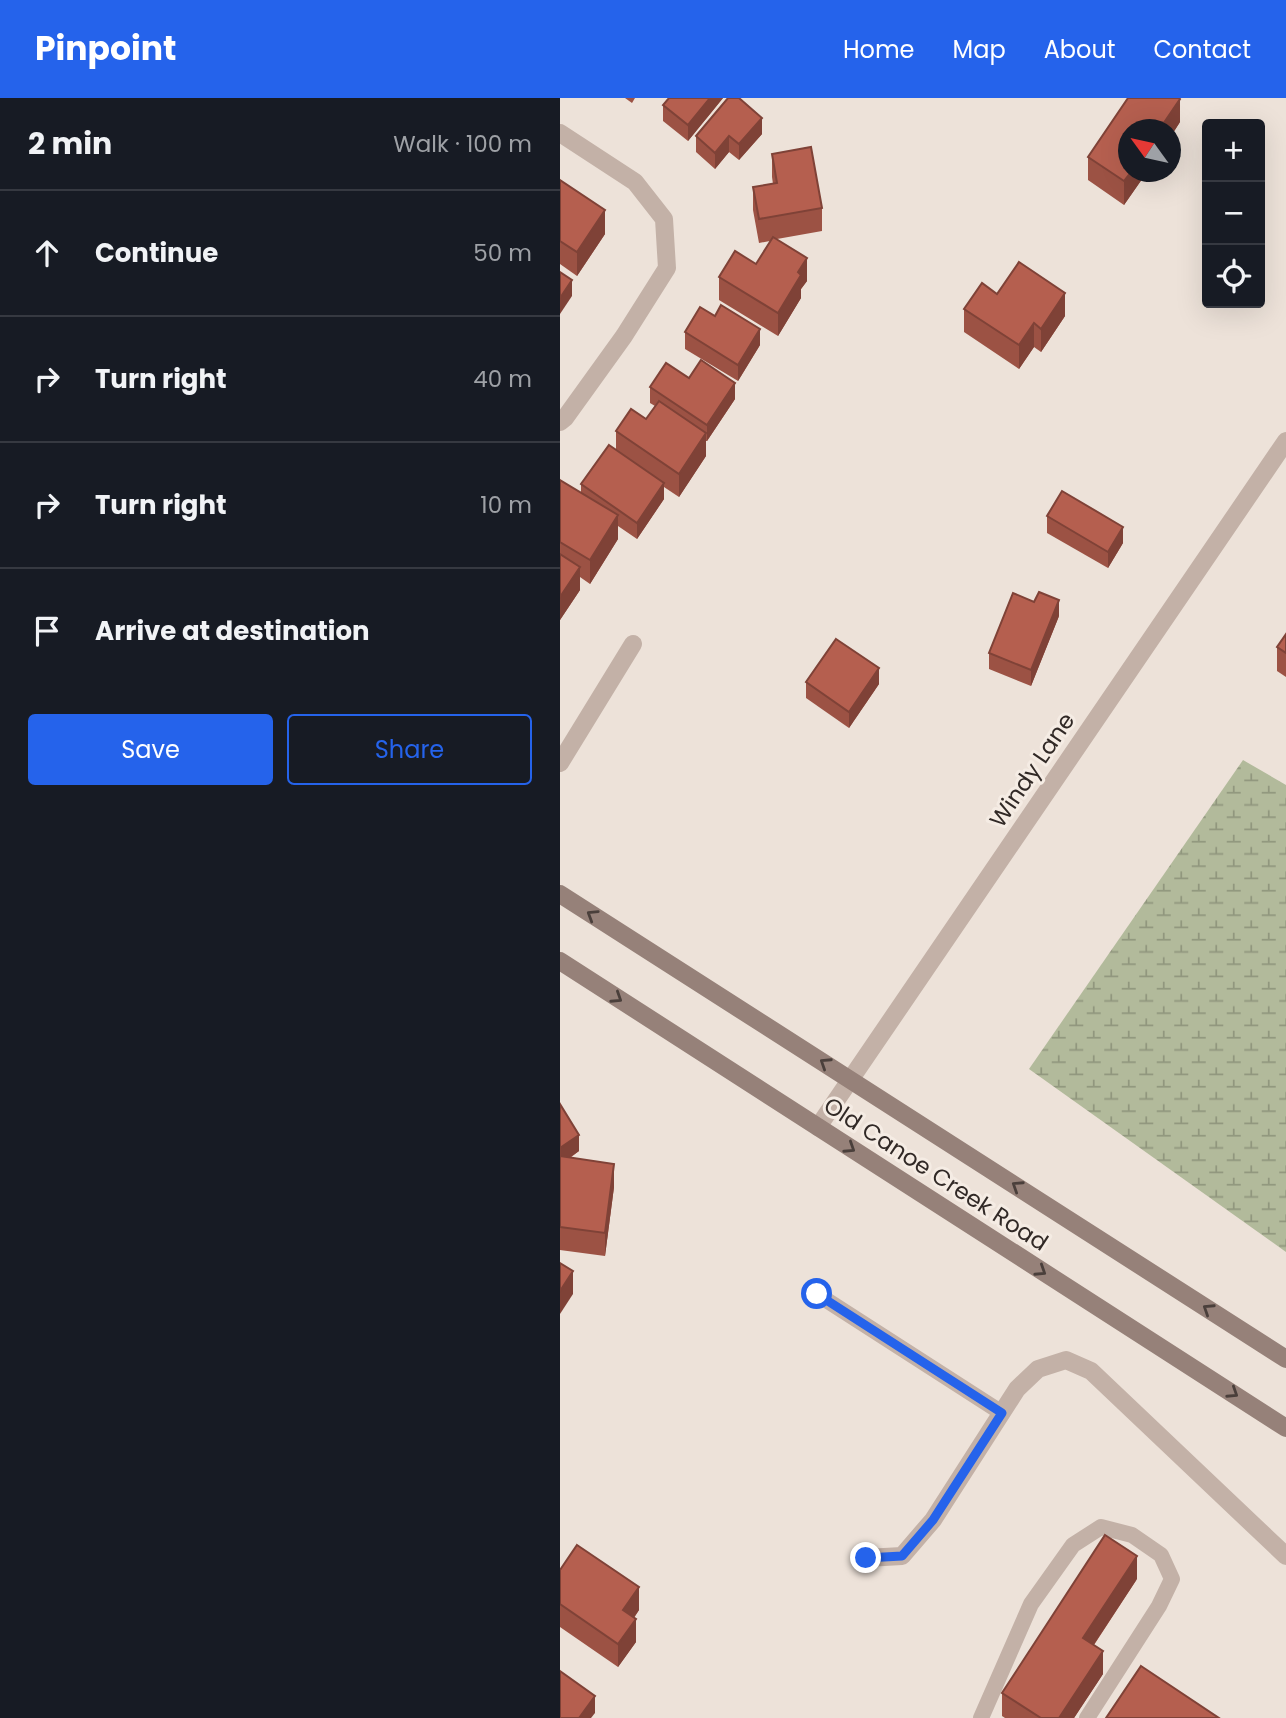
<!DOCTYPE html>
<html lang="en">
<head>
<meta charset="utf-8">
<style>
  body { margin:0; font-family:Poppins,sans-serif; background:#242831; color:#f1f3f6 }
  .controls { position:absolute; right:21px; top:21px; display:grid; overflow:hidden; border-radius:7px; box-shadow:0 7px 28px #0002 }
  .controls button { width:63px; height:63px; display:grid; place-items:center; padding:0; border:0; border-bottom:2px solid #363941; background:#171b24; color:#f1f3f6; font:35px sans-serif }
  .compass { position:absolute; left:558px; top:21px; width:63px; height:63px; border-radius:50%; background:#171b24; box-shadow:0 7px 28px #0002; rotate:303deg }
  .stop { position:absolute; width:21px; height:21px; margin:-16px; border:5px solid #2563eb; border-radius:50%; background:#fff }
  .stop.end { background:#2563eb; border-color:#fff; box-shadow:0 2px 7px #0008 }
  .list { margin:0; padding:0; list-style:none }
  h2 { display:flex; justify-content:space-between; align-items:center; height:91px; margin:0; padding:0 28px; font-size:30px }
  h2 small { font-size:23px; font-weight:400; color:#9ea1a6 }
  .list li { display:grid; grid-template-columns:46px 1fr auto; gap:21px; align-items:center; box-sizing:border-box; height:126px; padding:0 28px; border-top:2px solid #363941 }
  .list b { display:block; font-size:26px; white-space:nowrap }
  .list em { font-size:23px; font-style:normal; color:#9ea1a6 }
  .actions { display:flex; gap:14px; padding:21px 28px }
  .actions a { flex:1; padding:16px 0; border:2px solid #2563eb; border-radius:7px; text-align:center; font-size:24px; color:#2563eb }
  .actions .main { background:#2563eb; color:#fff }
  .icon { flex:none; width:38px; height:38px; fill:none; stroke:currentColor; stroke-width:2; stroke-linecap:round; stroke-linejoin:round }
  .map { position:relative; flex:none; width:726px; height:1620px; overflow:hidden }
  header { display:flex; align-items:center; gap:42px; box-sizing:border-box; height:98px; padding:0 35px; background:#2563eb; color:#fff }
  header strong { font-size:33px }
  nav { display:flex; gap:38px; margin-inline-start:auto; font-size:24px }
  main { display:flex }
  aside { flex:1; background:#171b24 }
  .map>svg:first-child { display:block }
  .wetland { fill:url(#wetland-marsh) }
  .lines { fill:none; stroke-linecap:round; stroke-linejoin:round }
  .service { stroke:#c3b1a7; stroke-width:16 }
  .minor { stroke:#c3b1a7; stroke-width:18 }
  .secondary { stroke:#968179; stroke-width:18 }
  .wall { fill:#9c5244 }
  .shaded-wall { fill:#7f4237 }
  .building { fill:#b55f4f; stroke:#7f4237; stroke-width:2 }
  .oneway { stroke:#4a3f3b }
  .route { stroke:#2563eb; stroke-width:9 }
  .labels { text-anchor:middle; stroke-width:6; stroke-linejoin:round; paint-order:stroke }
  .street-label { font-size:23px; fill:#312926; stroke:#f5ece4 }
</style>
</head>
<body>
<header>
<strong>Pinpoint</strong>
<nav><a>Home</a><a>Map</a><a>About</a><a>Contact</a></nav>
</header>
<main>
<aside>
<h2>2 min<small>Walk · 100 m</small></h2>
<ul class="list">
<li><svg class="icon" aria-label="ahead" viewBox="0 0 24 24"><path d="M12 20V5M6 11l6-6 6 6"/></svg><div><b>Continue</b></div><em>50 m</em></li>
<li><svg class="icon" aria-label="right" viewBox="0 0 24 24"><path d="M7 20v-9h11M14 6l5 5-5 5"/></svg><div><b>Turn right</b></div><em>40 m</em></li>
<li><svg class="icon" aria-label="right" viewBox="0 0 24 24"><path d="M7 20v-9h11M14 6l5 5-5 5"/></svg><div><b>Turn right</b></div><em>10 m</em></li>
<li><svg class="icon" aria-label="arrive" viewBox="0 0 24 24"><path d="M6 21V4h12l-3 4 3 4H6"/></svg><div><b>Arrive at destination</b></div></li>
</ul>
<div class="actions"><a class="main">Save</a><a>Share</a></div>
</aside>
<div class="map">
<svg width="726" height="1620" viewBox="0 0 726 1620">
  <defs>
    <pattern id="wetland-marsh" width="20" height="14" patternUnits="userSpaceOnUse" patternTransform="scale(1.75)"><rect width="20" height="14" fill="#b2ba9b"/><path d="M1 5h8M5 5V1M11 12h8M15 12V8" fill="none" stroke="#91977e"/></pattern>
  </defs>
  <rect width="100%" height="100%" fill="#ede2d9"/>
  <path class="wetland" d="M683 662 726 687V1154L469 971Z"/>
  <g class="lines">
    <g class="service">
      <path d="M257 1196 442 1315"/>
      <path d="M421 1620 471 1506 513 1447 541 1429 572 1437 601 1457 612 1481 599 1508 527 1620"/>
    </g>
    <g class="minor">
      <path d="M0 35 75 84 104 121 107 170 64 238 5 320 0 324"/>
      <path d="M0 665 73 546"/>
      <path d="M258 1029 726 343"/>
      <path d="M306 1460 342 1458 373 1422 457 1291 478 1271 506 1262 531 1273 726 1458"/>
    </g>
    <g class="secondary">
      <path d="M0 796 726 1261"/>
      <path d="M0 863 726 1330"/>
    </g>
  </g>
  <g class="wall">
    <path d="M65 0H75L72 5Z"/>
    <path d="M109 0H163L128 43 103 23V7Z"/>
    <path d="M620 24 611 38V32L569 74H587L564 107 528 82V59Z"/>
    <path d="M202 36 179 62 169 54 155 71 136 54V38Z"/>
    <path d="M212 56 262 110V133L217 141 247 183 241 191V200L218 238 159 202V179L196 166 210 143 199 145 193 112V89L213 86 212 79Z"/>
    <path d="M0 82 45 136 17 178 0 166Z"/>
    <path d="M437 196 505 218 481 254 474 249 459 271 404 234V211Z"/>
    <path d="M125 234 200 247 178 283 125 251Z"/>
    <path d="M129 280 175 301 147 343H146V358L119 399 104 389V401L77 441 58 428V441L30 486 20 479V492L0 522V382L21 395V386L56 352V333L86 321 95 308 90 305V289Z"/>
    <path d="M487 418 563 445 548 470 487 435Z"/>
    <path d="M499 518 471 588 429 571V555Z"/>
    <path d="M726 536V579L717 573V549Z"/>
    <path d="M246 584 319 586 289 630 246 600Z"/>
    <path d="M0 1006 19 1053 10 1060 54 1089 45 1158 0 1152Z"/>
    <path d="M0 1472 79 1512 74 1520 76 1544 58 1569 0 1529Z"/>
    <path d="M577 1481 534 1547 543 1576 514 1620H445L442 1618V1595Z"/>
  </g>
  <g class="shaded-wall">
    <path d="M150 0H163L128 43V27Z"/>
    <path d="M620 1V24L611 38V32H599Z"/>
    <path d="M202 20V36L179 62V46Z"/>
    <path d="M169 38V54L155 71V55Z"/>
    <path d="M571 74H587L564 107V83Z"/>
    <path d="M45 112V136L17 178V154Z"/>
    <path d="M247 160V183L241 191V200L218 238V215L238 174Z"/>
    <path d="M12 182V198L0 216V200Z"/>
    <path d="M505 195V218L481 254V231Z"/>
    <path d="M474 225V249L459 271V247Z"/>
    <path d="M200 231V247L178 283V267Z"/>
    <path d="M175 285V301L147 343V327Z"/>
    <path d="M146 335V358L119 399V376Z"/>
    <path d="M104 385V401L77 441V425Z"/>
    <path d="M58 417V441L30 486V462Z"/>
    <path d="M563 429V445L548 470V454Z"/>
    <path d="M20 469V492L0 522V499Z"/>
    <path d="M499 502V518L471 588V572Z"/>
    <path d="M319 570V586L289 630V614Z"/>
    <path d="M19 1037V1053L0 1066V1050Z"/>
    <path d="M54 1066V1089L45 1158V1135Z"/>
    <path d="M13 1173V1196L0 1216V1193Z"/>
    <path d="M577 1458V1481L523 1563V1540Z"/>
    <path d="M79 1489V1512L63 1535V1512Z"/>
    <path d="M76 1521V1544L58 1569V1546Z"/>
    <path d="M543 1553V1576L514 1620H499Z"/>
    <path d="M35 1598V1615L31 1620H19Z"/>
  </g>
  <g class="building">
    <path d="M109 0H150L128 27 103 7Z"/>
    <path d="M168 0H179L202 20 179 46 169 38 155 55 136 38Z"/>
    <path d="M568 0H619L620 1 599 32H569V74H571L564 83 528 59Z"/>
    <path d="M251 49 262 110 199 121 193 89 217 85 212 56Z"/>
    <path d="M0 82 45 112 17 154 0 143Z"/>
    <path d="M213 139 247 160 238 174 241 177 218 215 159 179 175 153 196 166Z"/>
    <path d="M459 164 505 195 481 231 474 225 459 247 404 211 422 185 437 196Z"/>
    <path d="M0 174 12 182 0 200Z"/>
    <path d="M161 207 200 231 178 267 125 234 140 209 155 218Z"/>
    <path d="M141 262 175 285 147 327 90 289 106 265 129 280Z"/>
    <path d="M99 303 146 335 119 376 56 333 71 311 86 321Z"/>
    <path d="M49 347 104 385 77 425 21 386Z"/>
    <path d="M0 382 58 417 30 462 0 444Z"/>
    <path d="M502 393 563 429 548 454 487 418Z"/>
    <path d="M0 456 20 469 0 499Z"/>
    <path d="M479 494 499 502 471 572 429 555 453 495 474 504Z"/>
    <path d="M726 536V555L717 549Z"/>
    <path d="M276 541 319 570 289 614 246 584Z"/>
    <path d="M0 1006 19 1037 0 1050Z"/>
    <path d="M0 1058 54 1066 45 1135 0 1129Z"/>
    <path d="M0 1165 13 1173 0 1193Z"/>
    <path d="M545 1437 577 1458 523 1540 543 1553 499 1620H481L442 1595Z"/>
    <path d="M17 1447 79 1489 63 1512 76 1521 58 1546 0 1506V1472Z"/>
    <path d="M581 1568 659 1620H546Z"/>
    <path d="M0 1573 35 1598 19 1620H0Z"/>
  </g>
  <defs><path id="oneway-chevron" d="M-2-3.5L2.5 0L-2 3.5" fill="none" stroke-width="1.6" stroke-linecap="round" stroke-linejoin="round" transform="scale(1.75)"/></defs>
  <g class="oneway">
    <use href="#oneway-chevron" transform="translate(32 817) rotate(-148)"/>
    <use href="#oneway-chevron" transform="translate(57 900) rotate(33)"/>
    <use href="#oneway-chevron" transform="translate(265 965) rotate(-147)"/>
    <use href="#oneway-chevron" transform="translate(290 1050) rotate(33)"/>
    <use href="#oneway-chevron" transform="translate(457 1088) rotate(-147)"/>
    <use href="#oneway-chevron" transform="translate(481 1173) rotate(33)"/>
    <use href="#oneway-chevron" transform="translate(648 1211) rotate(-147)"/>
    <use href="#oneway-chevron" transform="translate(673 1295) rotate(33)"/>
  </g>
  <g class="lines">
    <path class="route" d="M257 1196 442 1315 373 1422 342 1458 306 1460"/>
  </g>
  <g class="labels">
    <g class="street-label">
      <text transform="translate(472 672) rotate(-56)" y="8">Windy Lane</text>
      <text transform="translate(376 1076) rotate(33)" y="8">Old Canoe Creek Road</text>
    </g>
  </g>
</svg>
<div class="controls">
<button>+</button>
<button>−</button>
<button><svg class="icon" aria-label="locate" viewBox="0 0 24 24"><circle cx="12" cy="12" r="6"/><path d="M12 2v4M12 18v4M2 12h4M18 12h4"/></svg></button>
</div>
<svg class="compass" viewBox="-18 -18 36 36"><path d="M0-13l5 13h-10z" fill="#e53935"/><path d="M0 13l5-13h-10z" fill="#9ea1a6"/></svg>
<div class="stop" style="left:257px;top:1196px"></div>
<div class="stop end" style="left:306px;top:1460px"></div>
</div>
</main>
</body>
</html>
